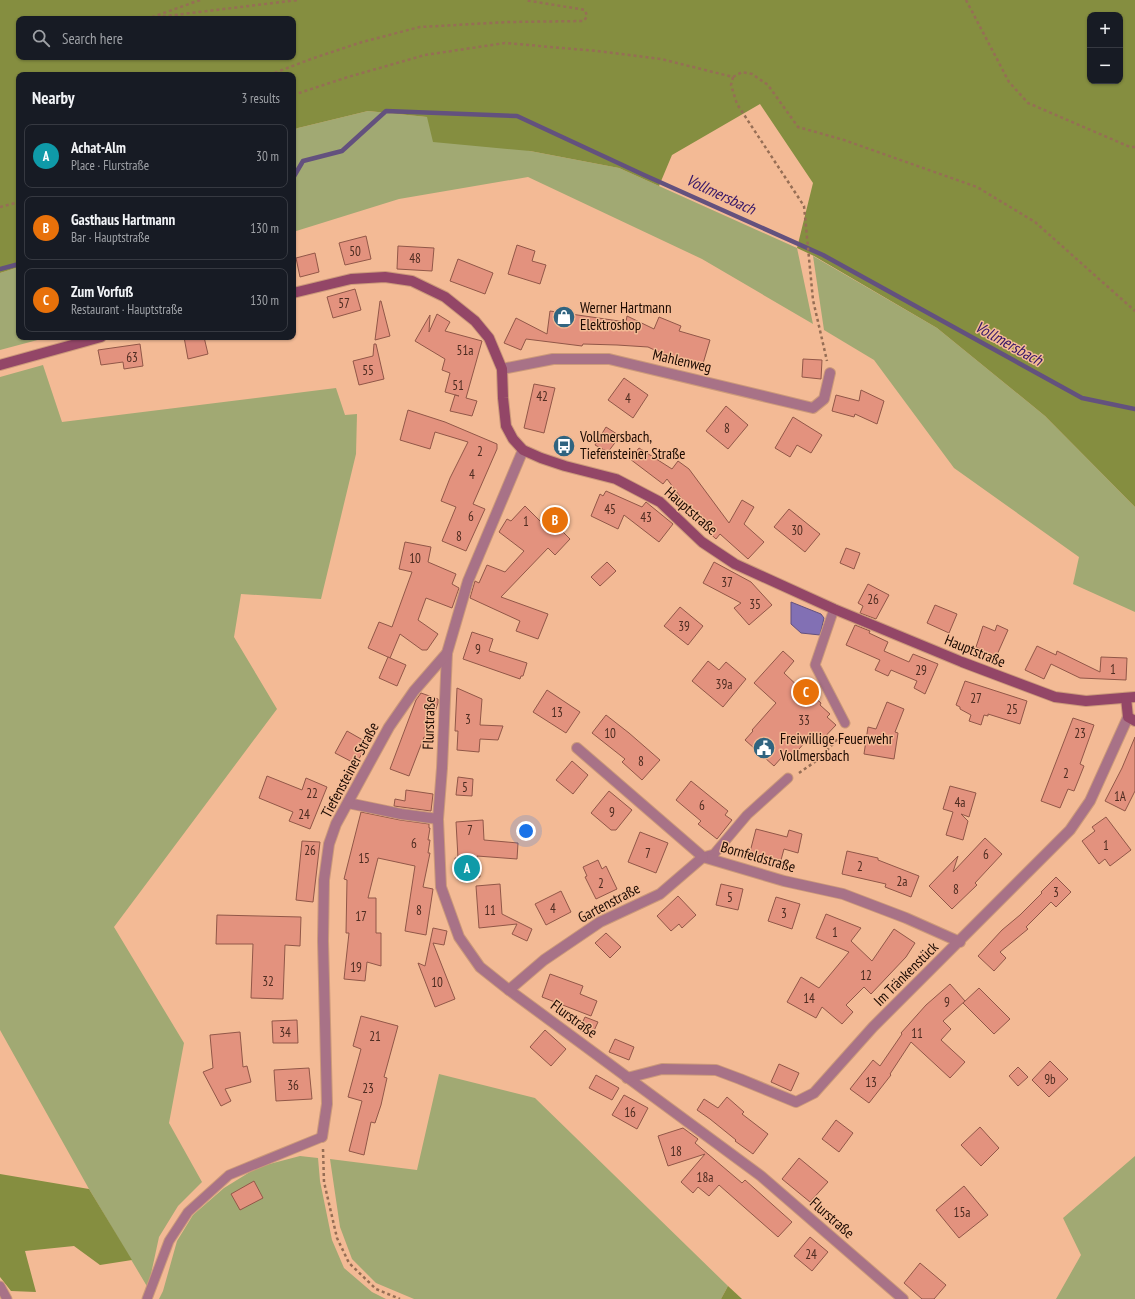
<!DOCTYPE html>
<html lang="en">
<head>
<meta charset="utf-8">
<style>
  body { margin:0; font-family:"PT Sans Narrow",sans-serif; background:#242831; color:#f1f3f6 }
  .controls { position:absolute; right:12px; top:12px; display:grid; overflow:hidden; border-radius:8px; box-shadow:0 1px 3px #0004 }
  .controls button { width:36px; height:36px; display:grid; place-items:center; padding:0; border:0; border-bottom:1px solid #363941; background:#171b24; color:#f1f3f6; font:20px sans-serif }
  .you { position:absolute; left:526px; top:831px; width:14px; height:14px; margin:-10px; border:3px solid #fff; border-radius:50%; background:#1a73e8; box-shadow:0 0 0 6px #1a73e833 }
  .badge { display:grid; place-items:center; width:26px; height:26px; border-radius:50%; background:#1a73e8; color:#fff; font-size:13px; font-weight:700 }
  .pin { position:absolute; translate:-50% -50%; border:2px solid #fff; box-shadow:0 1px 4px #0006 }
  .list { margin:0; padding:0; list-style:none }
  h2 { display:flex; justify-content:space-between; align-items:center; height:52px; margin:0; padding:0 16px; font-size:17px }
  h2 small { font-size:13px; font-weight:400; color:#9ea1a6 }
  .list li { display:grid; grid-template-columns:26px 1fr auto; gap:12px; align-items:center; box-sizing:border-box; height:64px; margin:0 8px 8px; padding:0 8px; border:1px solid #363941; border-radius:8px }
  .list b { display:block; font-size:15px; white-space:nowrap }
  .list p { margin:0; font-size:13px; white-space:nowrap; color:#9ea1a6 }
  .list em { font-size:13px; font-style:normal; color:#9ea1a6 }
  .icon { flex:none; width:22px; height:22px; fill:none; stroke:currentColor; stroke-width:2; stroke-linecap:round; stroke-linejoin:round }
  .map { position:relative; flex:none; width:1135px; height:1299px; overflow:hidden }
  .search { position:absolute; background:#171b24; box-shadow:0 1px 3px #0004; left:16px; top:16px; width:280px; height:44px; display:flex; align-items:center; gap:10px; box-sizing:border-box; padding:0 14px; border-radius:8px; color:#9ea1a6; font-size:15px }
  .panel { position:absolute; background:#171b24; box-shadow:0 1px 3px #0004; left:16px; top:72px; width:280px; height:268px; border-radius:8px }
  .map>svg:first-child { display:block }
  .green { fill:#a1a973 }
  .forest { fill:#858e40; fill-rule:evenodd }
  .water { fill:#8270b4; stroke:#63517e }
  .lines { fill:none; stroke-linecap:round; stroke-linejoin:round }
  .stream { stroke:#63517e; stroke-width:4.5 }
  .building { fill:#e3927e; stroke:#915748 }
  .lane-casing { stroke:#cc9a7a; stroke-width:11 }
  .street-casing { stroke:#cc9a7a; stroke-width:12 }
  .secondary-casing { stroke:#cc9a7a; stroke-width:12 }
  .path { stroke:#966e55; stroke-width:2.5; stroke-dasharray:3 3; stroke-linecap:butt }
  .lane { stroke:#a87287; stroke-width:9 }
  .street { stroke:#a87287; stroke-width:10 }
  .secondary { stroke:#934667; stroke-width:10 }
  .labels { text-anchor:middle; stroke-width:3; stroke-linejoin:round; paint-order:stroke }
  .number-label { font-size:13px; fill:#4d2b20 }
  .poi-label { font-size:15px; fill:#1b0900; stroke:#f3ba95; text-anchor:start }
  .street-label { font-size:15px; fill:#1b0900; stroke:#f3ba95 }
  .water-label { font-size:16px; font-style:italic; fill:#361668; stroke:#f3ba95 }
</style>
</head>
<body>
<div class="map">
<svg width="1135" height="1299" viewBox="0 0 1135 1299">
  <rect width="100%" height="100%" fill="#f3ba95"/>
  <g class="green">
    <path d="M368 111 427 117 530 151 619 168 797 248 813 324 702 259 528 177 399 199 293 232V130L298 128Z"/>
    <path d="M813 256 937 328 1045 416 1135 507V612L1073 584 1079 557 954 468 874 360 824 330Z"/>
    <path d="M19 267V337L45 338 0 350V273Z"/>
    <path d="M43 365 62 422 336 388 345 415 357 414 356 454 321 599 241 594 234 637 277 709 114 927 184 1043 169 1123 202 1182 178 1206 159 1237 148 1288 89 1189 0 1030V377Z"/>
    <path d="M439 1074 535 1098 728 1286 721 1299H414L376 1283 352 1259 340 1227 330 1159 417 1170Z"/>
    <path d="M300 1156 318 1158 320 1181 332 1240 344 1268 372 1292 386 1299H159L163 1291 177 1241 193 1215 224 1188 258 1167Z"/>
    <path d="M1135 1156V1299H1056L1081 1255 1063 1218Z"/>
  </g>
  <g class="forest">
    <path d="M0 0H1135V507L1045 416 937 328 814 256 797 248 813 183 760 104 672 155 659 186 619 168 530 151 433 142 427 117 368 111 298 128 293 130V75H19V267L0 273ZM1090 15H1120V81H1090ZM19 19H293V57H19Z"/>
    <path d="M0 1174 89 1189 132 1260 100 1265 74 1246 25 1251 36 1292 11 1291 0 1277Z"/>
    <path d="M728 1286 742 1299H721Z"/>
  </g>
  <path class="water" d="M791 602 821 614 824 618 820 635 801 633 791 624Z"/>
  <g class="lines">
    <g class="stream">
      <path d="M293 178 303 161 342 151 386 111 517 116 644 175 823 255 1082 398 1135 409"/>
      <path d="M0 269 19 264"/>
    </g>
  </g>
  <g class="building">
    <path d="M366 236 371 259 345 265 339 243Z"/>
    <path d="M517 245 535 251 532 261 546 265 540 284 508 274Z"/>
    <path d="M398 246 434 248 432 271 397 269Z"/>
    <path d="M315 253 319 272 300 277 296 258Z"/>
    <path d="M458 259 493 273 485 294 450 281Z"/>
    <path d="M355 289 361 310 333 318 327 297Z"/>
    <path d="M380 301H381L390 336 375 340Z"/>
    <path d="M550 311 626 322 627 316 654 329 659 317 681 326 679 331 710 340 702 367 676 360 648 347 617 345 583 344 582 346 526 339 521 350 504 343 516 318 547 334Z"/>
    <path d="M437 314 450 322 445 331 482 341 466 398 477 401 472 416 450 411 455 395 459 396 445 392 450 373 442 370 445 359 415 341 430 315 429 332Z"/>
    <path d="M184 337H204L208 354 188 359Z"/>
    <path d="M140 344 143 366 124 369 123 362 101 365 98 350Z"/>
    <path d="M374 344H376L384 379 359 385 353 361 373 356Z"/>
    <path d="M803 359 822 360 821 379 802 377Z"/>
    <path d="M624 378 648 395 633 418 608 400Z"/>
    <path d="M534 384 555 388 544 433 524 428Z"/>
    <path d="M861 390 884 401 877 424 855 414 854 417 832 411 836 395 859 401Z"/>
    <path d="M726 406 748 425 728 449 706 431Z"/>
    <path d="M408 410 445 422 497 444V449L473 504 485 509 466 551 442 541 456 507 441 501 450 478 468 442 435 432 430 449 400 440Z"/>
    <path d="M793 417 822 435 811 453 797 445 790 457 775 448Z"/>
    <path d="M606 427 620 436 608 452 595 445Z"/>
    <path d="M639 448 672 469 678 461 689 469 729 523 742 500 754 507 744 524 764 542 748 559 720 534 716 539 703 527 667 479 663 484 630 459Z"/>
    <path d="M606 491 642 507 646 502 673 524 659 542 624 515 618 529 591 516 600 494 603 496Z"/>
    <path d="M525 506 541 522 547 516 570 539 555 555 548 548 501 597 548 614 538 639 516 631 520 621 470 598 475 581 479 583 487 565 505 572 524 551 499 532 507 519 511 521Z"/>
    <path d="M789 509 820 534 805 552 774 527Z"/>
    <path d="M405 542 431 547 428 562 456 574 452 584 459 588 452 608 426 598 418 620 438 634 427 650H422L400 634 390 658 368 648 379 622 392 627 412 572 399 569Z"/>
    <path d="M846 548 860 553 854 569 840 563Z"/>
    <path d="M607 562 616 571 600 586 591 577Z"/>
    <path d="M714 562 751 582 772 605 749 625 734 608 741 603 703 583Z"/>
    <path d="M868 584 889 595 876 619 860 613 863 606 858 603Z"/>
    <path d="M935 605 957 614 949 633 927 623Z"/>
    <path d="M680 607 703 626 688 645 664 626Z"/>
    <path d="M855 625 870 631 869 633 888 642 884 651 909 662 913 654 938 664 925 694 914 688 917 681 891 670 888 676 875 670 880 660 846 645Z"/>
    <path d="M997 625 1008 630 996 657 976 647 983 626 995 631Z"/>
    <path d="M472 632 493 639 489 651 527 663 523 676H521L520 679 463 659Z"/>
    <path d="M1037 646 1056 655 1057 651 1100 672 1101 657 1127 658 1126 680 1080 678 1051 664 1044 679 1025 670Z"/>
    <path d="M783 651 794 661 784 673 803 691 805 689 821 703 820 705 830 714 827 717 836 725 817 745 809 738 788 761 782 757 774 766 745 740 753 731 752 730 776 703 754 683Z"/>
    <path d="M388 657 406 665 397 686 379 678Z"/>
    <path d="M708 661 719 670 726 662 746 679 723 707 692 681Z"/>
    <path d="M965 681 1027 701 1020 724 988 714V716L984 715 981 725 969 721 971 715 960 709V707L956 705Z"/>
    <path d="M457 688 482 699 480 725 503 726 498 740 480 739 479 752 457 750 458 731H455Z"/>
    <path d="M547 690 580 712 566 733 533 712Z"/>
    <path d="M421 693 438 699V703L426 738 424 737 409 776 390 769 416 700Z"/>
    <path d="M887 702 904 709 895 732 898 733 894 759 864 754 868 727 876 729Z"/>
    <path d="M606 715 629 733 660 760 642 780 622 762 625 759 592 733Z"/>
    <path d="M1073 718 1094 725 1080 764 1084 766 1074 791 1068 789 1060 808 1041 801Z"/>
    <path d="M347 731 368 743 356 764 335 753Z"/>
    <path d="M1135 737V791L1125 811 1105 801 1122 768Z"/>
    <path d="M572 761 588 775 573 794 556 780Z"/>
    <path d="M267 776 302 790 306 778 327 787 310 829 289 821 293 812 259 798Z"/>
    <path d="M458 777 473 779 472 796 456 795Z"/>
    <path d="M691 781 728 811 725 815 732 820 717 839 698 824 701 821 676 800Z"/>
    <path d="M950 786 976 793 969 817 961 814 968 821 963 840 946 835 953 812 943 809Z"/>
    <path d="M406 790 433 794 431 811 394 806 395 799 405 801Z"/>
    <path d="M609 791 632 810 616 830H611L591 813Z"/>
    <path d="M361 812 400 820 429 824V828H430L428 840H430L428 853H430L423 887 433 889 426 935 405 931 415 866 378 858 368 898H376V933H381V966L367 962 365 981 344 979 349 933H346L347 880 344 879Z"/>
    <path d="M1106 817 1131 850 1110 866 1105 859 1099 864 1082 841 1095 831 1092 827Z"/>
    <path d="M483 820 484 840 518 843 517 859 477 856 480 877 458 880 455 858H458L456 822Z"/>
    <path d="M756 829 787 837 789 830 802 834 798 853 784 849 781 860 750 852Z"/>
    <path d="M640 832 668 843 656 873 628 862Z"/>
    <path d="M985 838 1002 854 975 883 977 885 952 909 929 886 958 856 953 872Z"/>
    <path d="M302 841 320 842 313 902 296 900Z"/>
    <path d="M847 851 878 858V860L919 876 911 897 885 887 886 884 842 874Z"/>
    <path d="M598 860 602 869 606 866 617 889 596 899 585 877 587 876 583 867Z"/>
    <path d="M1056 877 1071 892 1056 907 1051 902 1026 927 1028 929 1000 952 1006 958 994 971 978 956 1002 930 1020 915 1042 893 1041 892Z"/>
    <path d="M500 884 502 914 532 929 527 941 512 934 517 924 479 928 476 886Z"/>
    <path d="M721 884 743 889 738 910 716 905Z"/>
    <path d="M561 891 571 912 546 925 535 904Z"/>
    <path d="M678 896 696 915 682 928 679 924 671 931 657 916Z"/>
    <path d="M776 897 800 904 792 929 768 921Z"/>
    <path d="M826 914 861 928 851 941 872 961 894 929 915 943 906 957 871 994 864 987 846 1005 853 1012 842 1024 822 1007 816 1018 787 1002 801 977 819 988 849 952 816 938Z"/>
    <path d="M217 915 301 917 300 946 285 945 283 999 251 998 253 944H216Z"/>
    <path d="M433 928 447 931 444 945 433 943 455 999 435 1007 418 963 425 966Z"/>
    <path d="M606 933 621 947 610 958 595 943Z"/>
    <path d="M550 974 583 986 580 994 597 1001 591 1016 542 997Z"/>
    <path d="M950 984 965 1001 943 1021 951 1029 941 1040 965 1062 950 1078 911 1042 890 1074 891 1075 869 1103 850 1089 873 1060 880 1066 902 1034 901 1033 926 1005Z"/>
    <path d="M979 988 1010 1019 994 1034 963 1003Z"/>
    <path d="M361 1016 398 1026 384 1077 387 1078 381 1105 375 1123 371 1122 364 1155 349 1151 362 1101 348 1097 361 1049 353 1046Z"/>
    <path d="M585 1017 598 1022 592 1035 579 1030Z"/>
    <path d="M297 1020 298 1043H273L272 1021Z"/>
    <path d="M545 1030 566 1049 551 1066 530 1047Z"/>
    <path d="M240 1032 243 1067 247 1066 251 1082 225 1089 231 1101 221 1106 203 1072 213 1068 210 1035Z"/>
    <path d="M615 1039 634 1047 629 1060 609 1052Z"/>
    <path d="M1050 1061 1068 1079 1049 1097 1032 1080Z"/>
    <path d="M779 1064 799 1073 791 1091 771 1082Z"/>
    <path d="M1018 1067 1028 1077 1018 1086 1009 1076Z"/>
    <path d="M309 1068 312 1099 276 1101 274 1070Z"/>
    <path d="M596 1075 619 1088 612 1100 589 1088Z"/>
    <path d="M624 1095 648 1108 637 1129 612 1115Z"/>
    <path d="M727 1097 744 1112 742 1114 768 1134 753 1154 735 1141 736 1140 710 1119 697 1110 704 1099 718 1108Z"/>
    <path d="M836 1120 853 1133 839 1152 822 1139Z"/>
    <path d="M980 1127 999 1148 981 1166 961 1145Z"/>
    <path d="M683 1128 698 1139 695 1143 742 1183 745 1180 792 1222 778 1237 719 1185 709 1196 698 1187 693 1193 681 1182 705 1154 668 1166 658 1136Z"/>
    <path d="M799 1158 828 1182 810 1202 782 1179Z"/>
    <path d="M254 1181 263 1198 240 1210 231 1194Z"/>
    <path d="M964 1186 988 1215 959 1238 936 1210Z"/>
    <path d="M810 1237 828 1252 812 1271 794 1256Z"/>
    <path d="M920 1263 946 1285 934 1299H922L904 1283Z"/>
  </g>
  <g class="lines">
    <g class="lane-casing">
      <g id="lane">
        <path d="M834 609 815 665 845 723"/>
        <path d="M703 857 714 854 747 815 788 778"/>
        <path d="M0 1286 7 1299"/>
        <path d="M147 1299 169 1241 188 1212 229 1175 322 1137"/>
      </g>
    </g>
    <g class="street-casing">
      <g id="street">
        <path d="M502 369 553 359H609L813 408 824 399 830 373"/>
        <path d="M447 653 442 768 438 819 441 887 459 937 480 967 509 990 761 1176 903 1299"/>
        <path d="M577 748 703 857 784 881 843 894 906 918 960 942"/>
        <path d="M348 803 401 814 438 819"/>
        <path d="M509 990 544 960 600 922 660 894 703 857"/>
        <path d="M627 1078 662 1069 716 1070 740 1079 796 1102 814 1093 873 1027 1070 830 1090 801 1128 717"/>
        <path d="M322 1137 327 1104 323 941 324 880 329 844 336 824 389 727 414 691 447 653 468 581 523 450"/>
      </g>
    </g>
    <g class="secondary-casing">
      <g id="secondary">
        <path d="M293 293 351 279 385 277 412 281 445 297 475 321 489 338 502 369 503 398 506 426 513 439 523 450 541 458 565 466 616 479 660 502 702 542 735 564 834 609 962 662 1055 697 1086 701 1135 697"/>
        <path d="M0 365 101 337"/>
        <path d="M1126 698 1128 717 1135 721"/>
      </g>
    </g>
    <g class="path">
      <path d="M200 0 150 18 298 0"/>
      <path d="M966 0 1009 82 1028 103 1130 147H1135"/>
      <path d="M269 75 311 59 362 42 420 27 509 22 584 21 587 16 585 10 525 0"/>
      <path d="M733 77 731 85 737 104 804 206 813 300 827 361"/>
      <path d="M293 95 348 77 425 55 505 43 597 51 661 59 733 77 742 72 752 74 768 85 798 127 844 140 977 187 1035 222 1135 311"/>
      <path d="M0 207 19 202"/>
      <path d="M799 773 819 759 841 735"/>
      <path d="M323 1149 324 1182 337 1238 349 1263 376 1289 400 1299"/>
    </g>
    <use href="#lane" class="lane"/>
    <use href="#street" class="street"/>
    <use href="#secondary" class="secondary"/>
  </g>
  <defs>
    <g id="shop-disc" transform="scale(1.15)"><circle r="9.5" fill="#306480" stroke="#f3ba95"/><path d="M-5-2.5h2.3a2.7 3.5 0 0 1 5.4 0H5L5.5 6h-11ZM-1.5-2.5h3a1.5 2.3 0 0 0-3 0Z" fill="#fff"/></g>
    <g id="bus-disc" transform="scale(1.15)"><circle r="9.5" fill="#306480" stroke="#f3ba95"/><path d="M-5-6H5V4H4V6H2V4H-2V6H-4V4H-5ZM-3.5-4V0h7V-4ZM-3.5 1.2v1.5H-2V1.2ZM2 1.2v1.5H3.5V1.2Z" fill="#fff"/></g>
    <g id="civic-disc" transform="scale(1.15)"><circle r="9.5" fill="#306480" stroke="#f3ba95"/><path d="M-.6-6.5H3V-4.5H.6V-3L4-1V1h2V6H-6V1h2V-1L-.6-3ZM-1.2 2.5V6h2.4V2.5Z" fill="#fff"/></g>
  </defs>
  <g fill-rule="evenodd">
    <use href="#shop-disc" x="564" y="317"/>
    <use href="#bus-disc" x="564" y="446"/>
    <use href="#civic-disc" x="764" y="748"/>
  </g>
  <g class="labels">
    <g class="number-label">
      <text x="355" y="256">50</text>
      <text x="415" y="263">48</text>
      <text x="344" y="308">57</text>
      <text x="465" y="355">51a</text>
      <text x="132" y="362">63</text>
      <text x="368" y="375">55</text>
      <text x="458" y="390">51</text>
      <text x="542" y="401">42</text>
      <text x="628" y="403">4</text>
      <text x="727" y="433">8</text>
      <text x="480" y="456">2</text>
      <text x="472" y="479">4</text>
      <text x="610" y="514">45</text>
      <text x="471" y="521">6</text>
      <text x="646" y="522">43</text>
      <text x="526" y="526">1</text>
      <text x="797" y="535">30</text>
      <text x="459" y="541">8</text>
      <text x="415" y="563">10</text>
      <text x="727" y="587">37</text>
      <text x="873" y="604">26</text>
      <text x="755" y="609">35</text>
      <text x="684" y="631">39</text>
      <text x="478" y="654">9</text>
      <text x="1113" y="674">1</text>
      <text x="921" y="675">29</text>
      <text x="724" y="689">39a</text>
      <text x="976" y="703">27</text>
      <text x="1012" y="714">25</text>
      <text x="557" y="717">13</text>
      <text x="468" y="724">3</text>
      <text x="804" y="725">33</text>
      <text x="610" y="738">10</text>
      <text x="1080" y="738">23</text>
      <text x="641" y="766">8</text>
      <text x="1066" y="778">2</text>
      <text x="465" y="792">5</text>
      <text x="312" y="798">22</text>
      <text x="1120" y="801">1A</text>
      <text x="960" y="807">4a</text>
      <text x="702" y="810">6</text>
      <text x="612" y="817">9</text>
      <text x="304" y="819">24</text>
      <text x="470" y="835">7</text>
      <text x="414" y="848">6</text>
      <text x="1106" y="850">1</text>
      <text x="310" y="855">26</text>
      <text x="648" y="858">7</text>
      <text x="986" y="859">6</text>
      <text x="364" y="863">15</text>
      <text x="860" y="871">2</text>
      <text x="902" y="886">2a</text>
      <text x="601" y="888">2</text>
      <text x="956" y="894">8</text>
      <text x="1056" y="897">3</text>
      <text x="730" y="902">5</text>
      <text x="553" y="913">4</text>
      <text x="419" y="915">8</text>
      <text x="490" y="915">11</text>
      <text x="784" y="918">3</text>
      <text x="361" y="921">17</text>
      <text x="835" y="937">1</text>
      <text x="356" y="972">19</text>
      <text x="866" y="980">12</text>
      <text x="268" y="986">32</text>
      <text x="437" y="987">10</text>
      <text x="809" y="1003">14</text>
      <text x="947" y="1007">9</text>
      <text x="285" y="1037">34</text>
      <text x="917" y="1038">11</text>
      <text x="375" y="1041">21</text>
      <text x="1050" y="1084">9b</text>
      <text x="871" y="1087">13</text>
      <text x="293" y="1090">36</text>
      <text x="368" y="1093">23</text>
      <text x="630" y="1117">16</text>
      <text x="676" y="1156">18</text>
      <text x="705" y="1182">18a</text>
      <text x="962" y="1217">15a</text>
      <text x="811" y="1259">24</text>
    </g>
    <g class="poi-label">
      <text x="580" y="313">Werner Hartmann<tspan x="580" dy="17">Elektroshop</tspan></text>
      <text x="580" y="442">Vollmersbach,<tspan x="580" dy="17">Tiefensteiner Straße</tspan></text>
      <text x="780" y="744">Freiwillige Feuerwehr<tspan x="780" dy="17">Vollmersbach</tspan></text>
    </g>
    <g class="street-label">
      <text transform="translate(682 361) rotate(13)" y="5">Mahlenweg</text>
      <text transform="translate(691 511) rotate(41)" y="5">Hauptstraße</text>
      <text transform="translate(975 651) rotate(22)" y="5">Hauptstraße</text>
      <text transform="translate(429 723) rotate(-88)" y="5">Flurstraße</text>
      <text transform="translate(350 770) rotate(-62)" y="5">Tiefensteiner Straße</text>
      <text transform="translate(758 857) rotate(16)" y="5">Bornfeldstraße</text>
      <text transform="translate(609 903) rotate(-28)" y="5">Gartenstraße</text>
      <text transform="translate(906 974) rotate(-45)" y="5">Im Tränkenstück</text>
      <text transform="translate(574 1019) rotate(36)" y="5">Flurstraße</text>
      <text transform="translate(832 1218) rotate(41)" y="5">Flurstraße</text>
    </g>
    <g class="water-label">
      <text transform="translate(721 194) rotate(25)" y="6">Vollmersbach</text>
      <text transform="translate(1009 343) rotate(29)" y="6">Vollmersbach</text>
    </g>
  </g>
</svg>
<div class="controls">
<button>+</button>
<button>−</button>
</div>
<div class="you"></div>
<div class="pin badge" style="left:467px;top:868px;background:#0f9aa8">A</div>
<div class="pin badge" style="left:555px;top:520px;background:#e8710a">B</div>
<div class="pin badge" style="left:806px;top:692px;background:#e8710a">C</div>
<div class="search"><svg class="icon" aria-label="search" viewBox="0 0 24 24"><circle cx="10" cy="10" r="6"/><path d="M15 15l6 6"/></svg>Search here</div>
<section class="panel">
<h2>Nearby<small>3 results</small></h2>
<ul class="list">
<li><span class="badge" style="background:#0f9aa8">A</span><div><b>Achat-Alm</b><p>Place · Flurstraße</p></div><em>30 m</em></li>
<li><span class="badge" style="background:#e8710a">B</span><div><b>Gasthaus Hartmann</b><p>Bar · Hauptstraße</p></div><em>130 m</em></li>
<li><span class="badge" style="background:#e8710a">C</span><div><b>Zum Vorfuß</b><p>Restaurant · Hauptstraße</p></div><em>130 m</em></li>
</ul>
</section>
</div>
</body>
</html>
